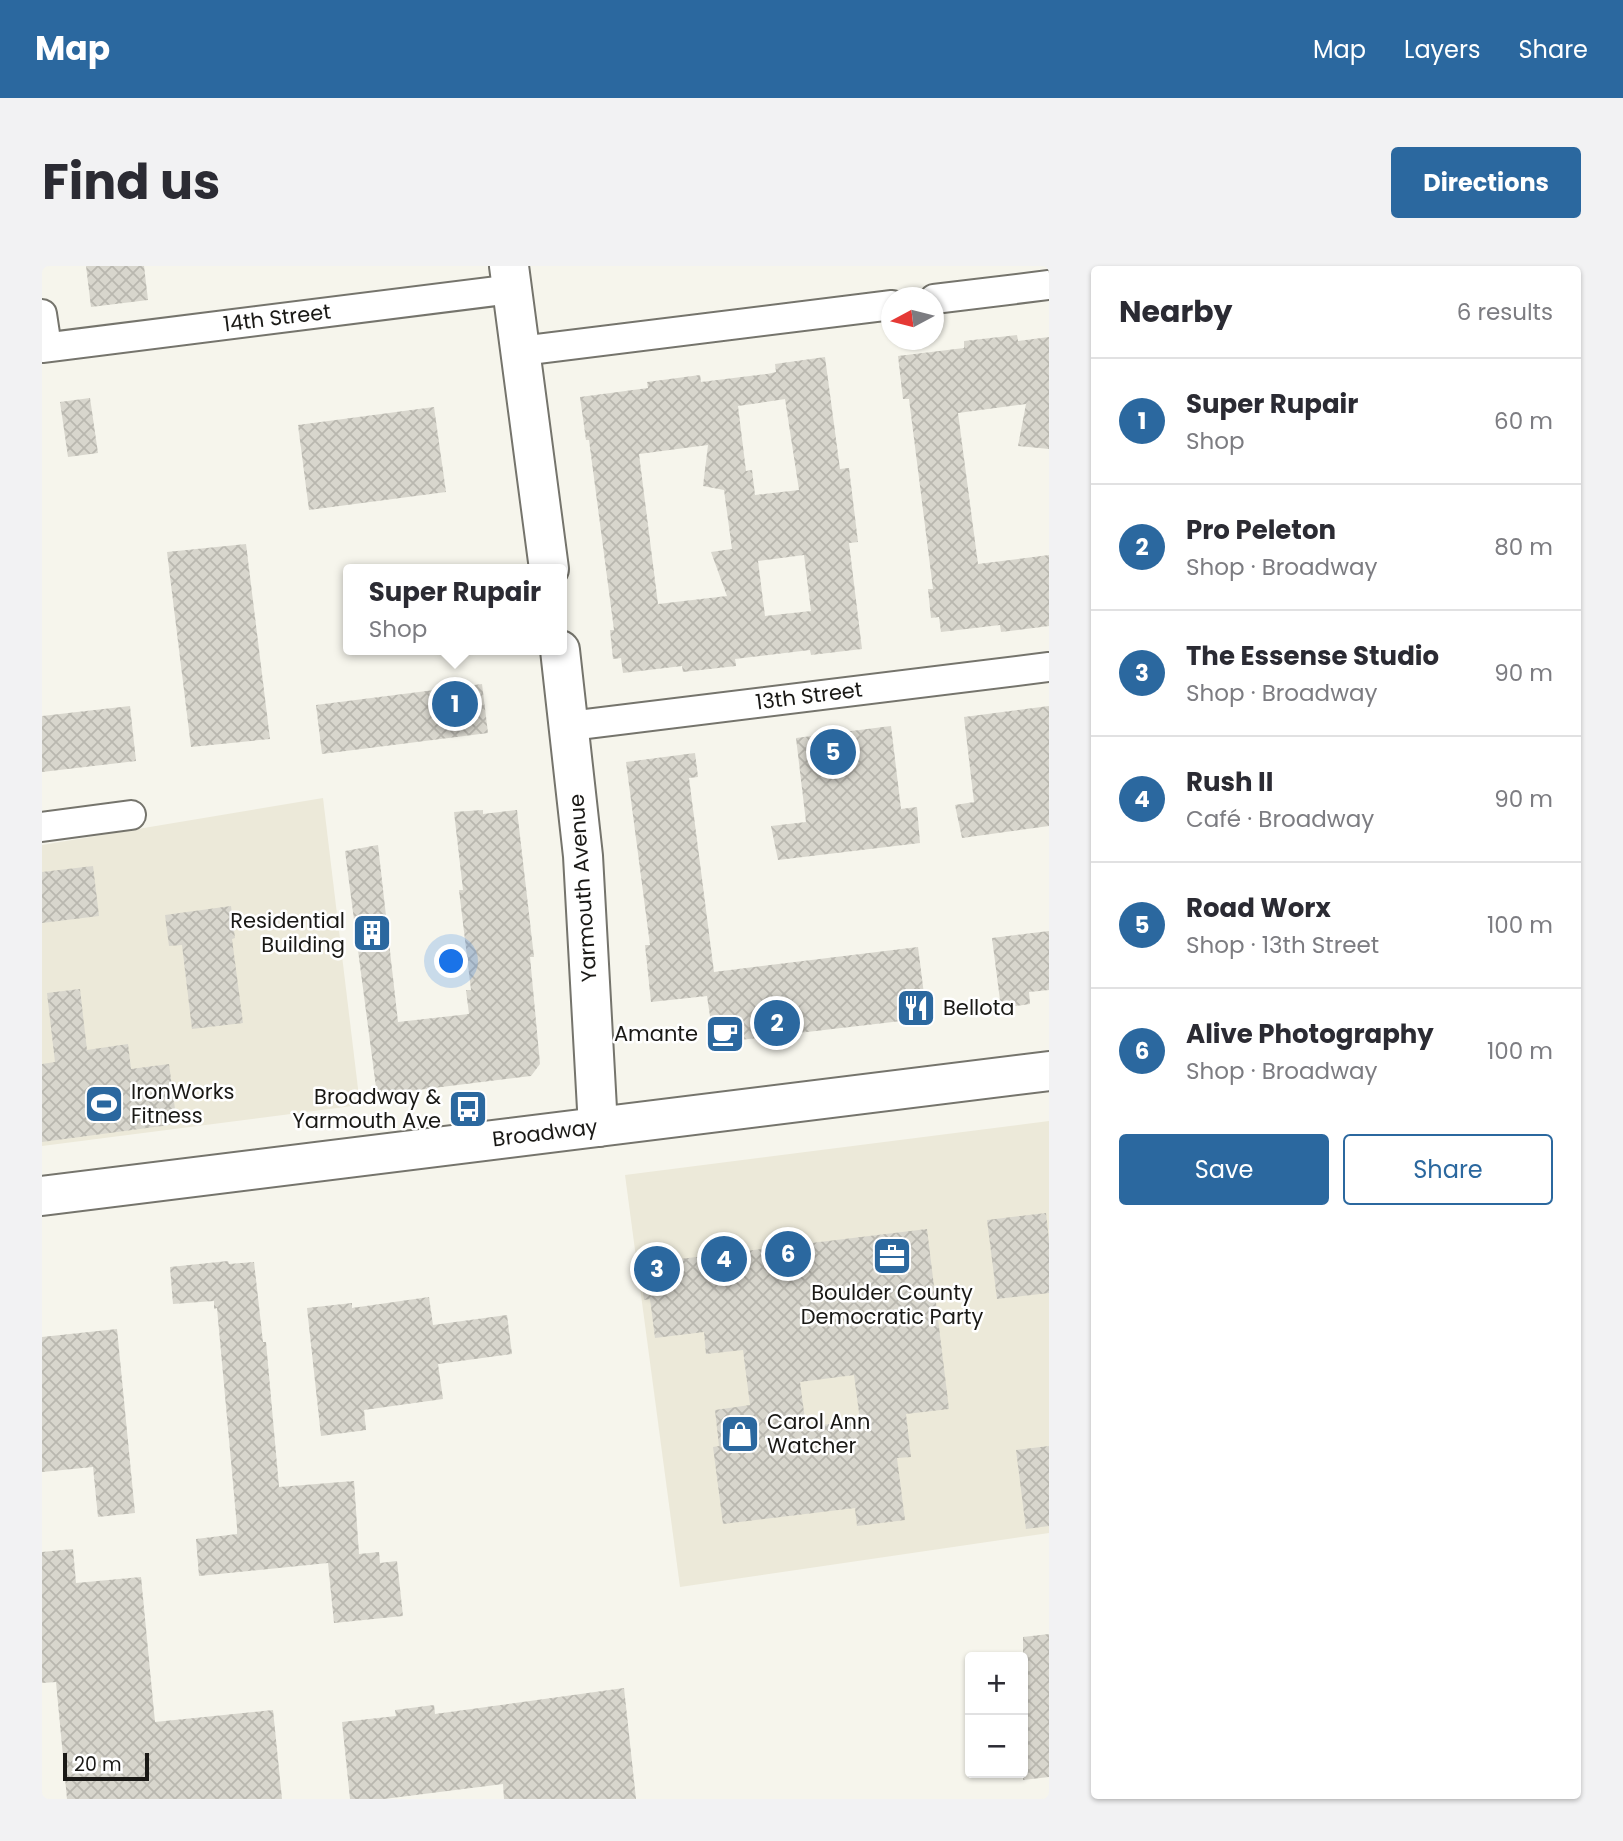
<!DOCTYPE html>
<html lang="en">
<head>
<meta charset="utf-8">
<style>
  body { margin:0; font-family:Poppins,sans-serif; background:#f2f2f3; color:#2b2b33 }
  .controls { position:absolute; right:21px; bottom:21px; display:grid; overflow:hidden; border-radius:7px; box-shadow:0 2px 5px #0004 }
  .controls button { width:63px; height:63px; display:grid; place-items:center; padding:0; border:0; border-bottom:2px solid #e1e1e2; background:#fff; color:#2b2b33; font:35px sans-serif }
  .compass { position:absolute; left:839px; top:21px; width:63px; height:63px; border-radius:50%; background:#fff; box-shadow:0 2px 5px #0004; rotate:263deg }
  .scale { position:absolute; left:21px; bottom:18px; width:86px; box-sizing:border-box; padding-left:7px; border:4px solid #1a1916; border-top:0; font-size:19px; line-height:24px; white-space:nowrap; color:#1a1916; -webkit-text-stroke:5px #fff; paint-order:stroke }
  .you { position:absolute; left:410px; top:696px; width:24px; height:24px; margin:-18px; border:5px solid #fff; border-radius:50%; background:#1a73e8; box-shadow:0 0 0 10px #1a73e833 }
  .badge { display:grid; place-items:center; width:46px; height:46px; border-radius:50%; background:#2b689f; color:#fff; font-size:23px; font-weight:700 }
  .pin { position:absolute; translate:-50% -50%; border:4px solid #fff; box-shadow:0 2px 7px #0006 }
  .popup { position:absolute; left:301px; top:298px; width:224px; height:91px; box-sizing:border-box; display:grid; place-content:center; border-radius:7px; background:#fff; filter:drop-shadow(0 2px 5px #0005); font-size:23px; white-space:nowrap; color:#7c7c81 }
  .popup b { font-size:26px; color:#2b2b33 }
  .popup::after { content:''; position:absolute; left:50%; top:100%; margin-left:-14px; border:14px solid transparent; border-top-color:#fff }
  .list { margin:0; padding:0; list-style:none }
  h2 { display:flex; justify-content:space-between; align-items:center; height:91px; margin:0; padding:0 28px; font-size:30px }
  h2 small { font-size:23px; font-weight:400; color:#7c7c81 }
  .list li { display:grid; grid-template-columns:46px 1fr auto; gap:21px; align-items:center; box-sizing:border-box; height:126px; padding:0 28px; border-top:2px solid #e1e1e2 }
  .list b { display:block; font-size:26px; white-space:nowrap }
  .list p { margin:0; font-size:23px; white-space:nowrap; color:#7c7c81 }
  .list em { font-size:23px; font-style:normal; color:#7c7c81 }
  .actions { display:flex; gap:14px; padding:21px 28px }
  .actions a { flex:1; padding:16px 0; border:2px solid #2b689f; border-radius:7px; text-align:center; font-size:24px; color:#2b689f }
  .actions .main { background:#2b689f; color:#fff }
  .map { position:relative; flex:none; width:1007px; height:1533px; overflow:hidden; border-radius:7px }
  header { display:flex; align-items:center; gap:42px; box-sizing:border-box; height:98px; padding:0 35px; background:#2b689f; color:#fff }
  header strong { font-size:33px }
  nav { display:flex; gap:38px; margin-inline-start:auto; font-size:24px }
  .intro { display:flex; align-items:center; justify-content:space-between; box-sizing:border-box; height:168px; padding:0 42px }
  h1 { margin:0; font-size:49px }
  .button { padding:18px 32px; border-radius:7px; background:#2b689f; color:#fff; font-size:24px; font-weight:700 }
  main { display:flex; gap:42px; padding:0 42px }
  aside { flex:1; background:#fff; border-radius:7px; box-shadow:0 2px 5px #0004 }
  .map>svg:first-child { display:block }
  .built { fill:#ece9d9 }
  .building { fill:url(#building-cross-hatch); fill-rule:evenodd }
  .lines { fill:none; stroke-linecap:round; stroke-linejoin:round }
  .street-casing { stroke:#75746c; stroke-width:32 }
  .secondary-casing { stroke:#75746c; stroke-width:42 }
  .primary-casing { stroke:#75746c; stroke-width:42 }
  .street { stroke:#fff; stroke-width:28 }
  .secondary { stroke:#fff; stroke-width:38 }
  .primary { stroke:#fff; stroke-width:38 }
  .labels { text-anchor:middle; stroke-width:5; stroke-linejoin:round; paint-order:stroke }
  .street-label { font-size:21px; fill:#1a1916; stroke:#fff }
  .poi-label { font-size:21px; fill:#1a1916; stroke:#fff; text-anchor:end }
</style>
</head>
<body>
<header>
<strong>Map</strong>
<nav><a>Map</a><a>Layers</a><a>Share</a></nav>
</header>
<div class="intro"><h1>Find us</h1><a class="button">Directions</a></div>
<main>
<div class="map">
<svg width="1007" height="1533" viewBox="0 0 1007 1533">
  <defs>
    <pattern id="building-cross-hatch" width="8" height="8" patternUnits="userSpaceOnUse" patternTransform="scale(1.75)"><rect width="8" height="8" fill="#d8d6cd"/><path d="M0 0l8 8M0 8l8-8" fill="none" stroke="#b9b7af"/></pattern>
  </defs>
  <rect width="100%" height="100%" fill="#f6f5ec"/>
  <g class="built">
    <path d="M281 532 318 839 0 880V579Z"/>
    <path d="M1007 855V1267L638 1321 583 909Z"/>
  </g>
  <g class="building">
    <path d="M44 0H102L106 34 49 41Z"/>
    <path d="M975 69 976 75 1007 71V183L976 180 984 138 916 147 936 298 1007 289V360L959 366 958 359 899 366 897 351 889 352 886 323H891L867 133H861L856 90 922 82V75Z"/>
    <path d="M783 91 798 203 807 202 816 276 807 277 820 383 769 389 768 384 693 393 694 400 641 406 640 400 581 407 579 392 571 393 568 364H572L547 174H544L538 131 606 122 605 116 658 109 659 116 725 108 734 106 733 98ZM743 133 757 224 713 229 710 204 704 205 696 140ZM666 179 661 220 682 224 690 283 669 286 685 330 616 338 597 188ZM762 289 769 345 723 350 716 295Z"/>
    <path d="M48 132 56 187 26 191 18 136Z"/>
    <path d="M392 141 404 226 267 244 256 159Z"/>
    <path d="M204 278 228 473 149 481 125 286Z"/>
    <path d="M440 418 446 467 280 488 274 439Z"/>
    <path d="M88 440 94 495 0 506V450Z"/>
    <path d="M1007 440V560L920 572 913 539 932 536 922 451Z"/>
    <path d="M849 460 859 543 875 541 878 577 736 594 729 560 764 556 754 472Z"/>
    <path d="M653 487 656 511 647 512 672 706 876 681 885 752 672 777 665 730 609 736 603 679H608L584 496Z"/>
    <path d="M441 544V548L475 544 492 691H488L498 798 489 810 335 829 303 585 336 579 356 756 427 748 424 724H429L417 624H421L412 546Z"/>
    <path d="M51 600 57 650 0 657V606Z"/>
    <path d="M189 640 193 672 190 673 201 757 150 763 140 679 127 680 123 649Z"/>
    <path d="M1007 665V724L987 726 988 738 959 742 950 672Z"/>
    <path d="M38 723 45 784 86 778 89 803 127 798 135 858 0 876V798L13 796 5 727Z"/>
    <path d="M1004 947 1007 975V1027L955 1033 945 954Z"/>
    <path d="M885 963 907 1143 864 1148 869 1191 855 1192 863 1254 815 1260 813 1242 681 1258 671 1181 677 1180 673 1144 708 1139 701 1084 664 1088 662 1066 613 1072 608 1033 602 1034 597 998ZM812 1109 818 1154 764 1161 758 1116Z"/>
    <path d="M186 995 187 998 212 996 221 1076H224L237 1221 312 1215 317 1288 337 1286 338 1297 355 1295 361 1350 292 1357 286 1297 157 1310 154 1273 195 1268V1261L175 1042 172 1043V1035L131 1038 128 1001Z"/>
    <path d="M387 1031 391 1059 465 1049 470 1088 396 1098 401 1133 322 1144 324 1164 279 1170 265 1042 310 1037V1042Z"/>
    <path d="M75 1063 93 1247 56 1251 51 1201 0 1206V1071Z"/>
    <path d="M1007 1180V1260L984 1263 974 1184Z"/>
    <path d="M31 1283 34 1317 99 1311 113 1456 231 1444 240 1533H25L14 1416 0 1417V1286Z"/>
    <path d="M1007 1368V1511L981 1514V1371Z"/>
    <path d="M582 1422 594 1533H462L461 1518 342 1533H308L300 1456 354 1450 353 1444 392 1439 393 1448Z"/>
  </g>
  <g class="lines">
    <g class="street-casing">
      <g id="street">
        <path d="M892 33 1007 19"/>
        <path d="M0 48 5 81"/>
        <path d="M0 82 470 23"/>
        <path d="M479 85 850 39"/>
        <path d="M528 460 1007 401"/>
        <path d="M0 561 89 549"/>
      </g>
    </g>
    <g class="secondary-casing">
      <g id="secondary">
        <path d="M467 0 507 303"/>
        <path d="M518 384 541 590 556 861"/>
      </g>
    </g>
    <g class="primary-casing">
      <path id="primary" d="M0 930 1007 805"/>
    </g>
    <use href="#street" class="street"/>
    <use href="#secondary" class="secondary"/>
    <use href="#primary" class="primary"/>
  </g>
  <defs>
    <g id="building-square" transform="scale(2.0125)"><rect x="-9" y="-9" width="18" height="18" rx="4" fill="#2b689f" stroke="#fff"/><path d="M-4-6H4V6H1V3H-1V6H-4ZM-2.5-4.3h1.7v1.8h-1.7ZM.8-4.3h1.7v1.8H.8ZM-2.5-1h1.7V.8h-1.7ZM.8-1h1.7V.8H.8Z" fill="#fff"/></g>
    <g id="restaurant-square" transform="scale(2.0125)"><rect x="-9" y="-9" width="18" height="18" rx="4" fill="#2b689f" stroke="#fff"/><path d="M-5-6h1v4h1v-4h1v4h1v-4h1v5L-1.5 .5V6h-2V.5L-5-1ZM5-6V6H3V1.5H1.5Q1.5-4 5-6Z" fill="#fff"/></g>
    <g id="cafe-square" transform="scale(2.0125)"><rect x="-9" y="-9" width="18" height="18" rx="4" fill="#2b689f" stroke="#fff"/><path d="M-5.5-4.5H6V0H3Q3 3.5 0 3.5H-2.5Q-5.5 3.5-5.5 0ZM3-3.2v2h1.7v-2ZM-6 4.5H4V6H-6Z" fill="#fff"/></g>
    <g id="stadium-square" transform="scale(2.0125)"><rect x="-9" y="-9" width="18" height="18" rx="4" fill="#2b689f" stroke="#fff"/><path d="M0-5a6.5 5 0 1 0 0 10a6.5 5 0 1 0 0-10ZM-3.5-1.8h7v3.6h-7Z" fill="#fff"/></g>
    <g id="bus-square" transform="scale(2.0125)"><rect x="-9" y="-9" width="18" height="18" rx="4" fill="#2b689f" stroke="#fff"/><path d="M-5-6H5V4H4V6H2V4H-2V6H-4V4H-5ZM-3.5-4V0h7V-4ZM-3.5 1.2v1.5H-2V1.2ZM2 1.2v1.5H3.5V1.2Z" fill="#fff"/></g>
    <g id="office-square" transform="scale(2.0125)"><rect x="-9" y="-9" width="18" height="18" rx="4" fill="#2b689f" stroke="#fff"/><path d="M-6-3h4V-5.5h4V-3h4V5H-6ZM-1-4.5V-3h2v-1.5ZM-6 0V1H6V0Z" fill="#fff"/></g>
    <g id="shop-square" transform="scale(2.0125)"><rect x="-9" y="-9" width="18" height="18" rx="4" fill="#2b689f" stroke="#fff"/><path d="M-5-2.5h2.3a2.7 3.5 0 0 1 5.4 0H5L5.5 6h-11ZM-1.5-2.5h3a1.5 2.3 0 0 0-3 0Z" fill="#fff"/></g>
  </defs>
  <g fill-rule="evenodd">
    <use href="#building-square" x="330" y="667"/>
    <use href="#restaurant-square" x="874" y="742"/>
    <use href="#cafe-square" x="683" y="768"/>
    <use href="#stadium-square" x="62" y="838"/>
    <use href="#bus-square" x="426" y="843"/>
    <use href="#office-square" x="850" y="990"/>
    <use href="#shop-square" x="698" y="1168"/>
  </g>
  <g class="labels">
    <g class="street-label">
      <text transform="translate(235 52) rotate(-7)" y="7">14th Street</text>
      <text transform="translate(767 430) rotate(-7)" y="7">13th Street</text>
      <text transform="translate(541 622) rotate(-94)" y="7">Yarmouth Avenue</text>
      <text transform="translate(503 867) rotate(-7)" y="7">Broadway</text>
    </g>
    <g class="poi-label">
      <text x="303" y="662">Residential<tspan x="303" dy="24">Building</tspan></text>
      <text x="901" y="749" text-anchor="start">Bellota</text>
      <text x="656" y="775">Amante</text>
      <text x="89" y="833" text-anchor="start">IronWorks<tspan x="89" dy="24">Fitness</tspan></text>
      <text x="399" y="838">Broadway &amp;<tspan x="399" dy="24">Yarmouth Ave</tspan></text>
      <text x="850" y="1034" text-anchor="middle">Boulder County<tspan x="850" dy="24">Democratic Party</tspan></text>
      <text x="725" y="1163" text-anchor="start">Carol Ann<tspan x="725" dy="24">Watcher</tspan></text>
    </g>
  </g>
</svg>
<div class="controls">
<button>+</button>
<button>−</button>
</div>
<svg class="compass" viewBox="-18 -18 36 36"><path d="M0-13l5 13h-10z" fill="#e53935"/><path d="M0 13l5-13h-10z" fill="#7c7c81"/></svg>
<div class="scale">20 m</div>
<div class="you"></div>
<div class="pin badge" style="left:413px;top:438px">1</div>
<div class="popup"><b>Super Rupair</b>Shop</div>
<div class="pin badge" style="left:735px;top:757px">2</div>
<div class="pin badge" style="left:615px;top:1003px">3</div>
<div class="pin badge" style="left:682px;top:993px">4</div>
<div class="pin badge" style="left:791px;top:486px">5</div>
<div class="pin badge" style="left:746px;top:988px">6</div>
</div>
<aside>
<h2>Nearby<small>6 results</small></h2>
<ul class="list">
<li><span class="badge">1</span><div><b>Super Rupair</b><p>Shop</p></div><em>60 m</em></li>
<li><span class="badge">2</span><div><b>Pro Peleton</b><p>Shop · Broadway</p></div><em>80 m</em></li>
<li><span class="badge">3</span><div><b>The Essense Studio</b><p>Shop · Broadway</p></div><em>90 m</em></li>
<li><span class="badge">4</span><div><b>Rush II</b><p>Café · Broadway</p></div><em>90 m</em></li>
<li><span class="badge">5</span><div><b>Road Worx</b><p>Shop · 13th Street</p></div><em>100 m</em></li>
<li><span class="badge">6</span><div><b>Alive Photography</b><p>Shop · Broadway</p></div><em>100 m</em></li>
</ul>
<div class="actions"><a class="main">Save</a><a>Share</a></div>
</aside>
</main>
</body>
</html>
